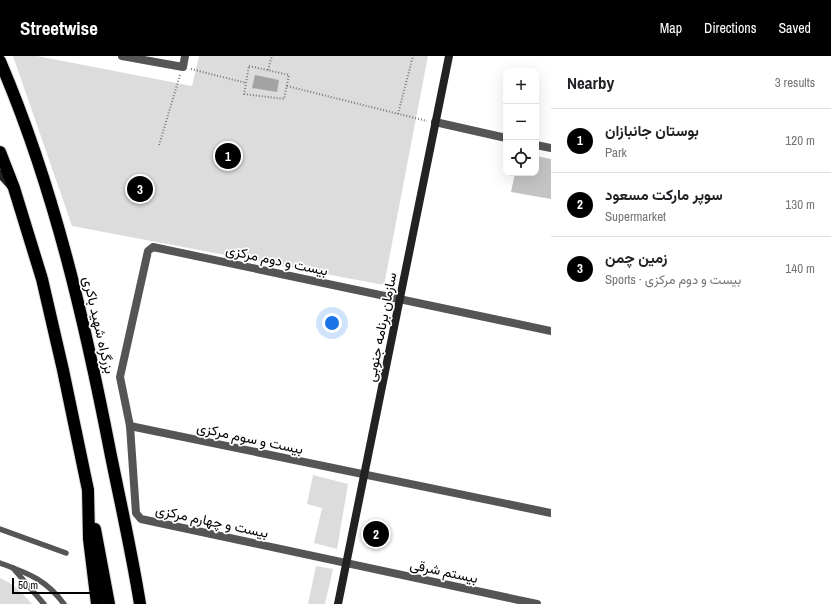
<!DOCTYPE html>
<html lang="en">
<head>
<meta charset="utf-8">
<style>
  body { margin:0; font-family:"Archivo Narrow",Vazirmatn,sans-serif; background:#f6f6f6; color:#202124 }
  .controls { position:absolute; right:12px; top:12px; display:grid; overflow:hidden; border-radius:8px; box-shadow:0 4px 16px #0002 }
  .controls button { width:36px; height:36px; display:grid; place-items:center; padding:0; border:0; border-bottom:1px solid #e0e0e0; background:#fff; color:#202124; font:20px sans-serif }
  .scale { position:absolute; left:12px; bottom:10px; width:81px; box-sizing:border-box; padding-left:4px; border:2px solid #000; border-top:0; font-size:11px; line-height:14px; white-space:nowrap; color:#000; -webkit-text-stroke:3px #fff; paint-order:stroke }
  .you { position:absolute; left:332px; top:267px; width:14px; height:14px; margin:-10px; border:3px solid #fff; border-radius:50%; background:#1a73e8; box-shadow:0 0 0 6px #1a73e833 }
  .badge { display:grid; place-items:center; width:26px; height:26px; border-radius:50%; background:#000; color:#fff; font-size:13px; font-weight:700 }
  .pin { position:absolute; translate:-50% -50%; border:2px solid #fff; box-shadow:0 1px 4px #0006 }
  .list { margin:0; padding:0; list-style:none }
  h2 { display:flex; justify-content:space-between; align-items:center; height:52px; margin:0; padding:0 16px; font-size:17px }
  h2 small { font-size:13px; font-weight:400; color:#757577 }
  .list li { display:grid; grid-template-columns:26px 1fr auto; gap:12px; align-items:center; box-sizing:border-box; height:64px; padding:0 16px; border-top:1px solid #e0e0e0 }
  .list b { display:block; font-size:15px; white-space:nowrap }
  .list p { margin:0; font-size:13px; white-space:nowrap; color:#757577 }
  .list em { font-size:13px; font-style:normal; color:#757577 }
  .icon { flex:none; width:22px; height:22px; fill:none; stroke:currentColor; stroke-width:2; stroke-linecap:round; stroke-linejoin:round }
  .map { position:relative; flex:none; width:551px; height:548px; overflow:hidden }
  header { display:flex; align-items:center; gap:24px; box-sizing:border-box; height:56px; padding:0 20px; background:#000; color:#fff }
  header strong { font-size:19px }
  nav { display:flex; gap:22px; margin-inline-start:auto; font-size:14px }
  main { display:flex }
  aside { flex:1; background:#fff }
  .map>svg:first-child { display:block }
  .green { fill:#dcdcdc }
  .water { fill:#a3a3a3 }
  .building { fill:#c4c4c4 }
  .lines { fill:none; stroke-linecap:round; stroke-linejoin:round }
  .highway-casing { stroke:#dbdbdb; stroke-width:14 }
  .path { stroke:#777; stroke-width:2; stroke-dasharray:1 2; stroke-linecap:butt }
  .lane { stroke:#555; stroke-width:5.5 }
  .street { stroke:#555; stroke-width:8 }
  .secondary { stroke:#222; stroke-width:8 }
  .highway { stroke:#000; stroke-width:12 }
  .labels { text-anchor:middle; stroke-width:3.5; stroke-linejoin:round; paint-order:stroke }
  .street-label { font-size:14px; fill:#000; stroke:#fff }
</style>
</head>
<body>
<header>
<strong>Streetwise</strong>
<nav><a>Map</a><a>Directions</a><a>Saved</a></nav>
</header>
<main>
<div class="map">
<svg width="551" height="548" viewBox="0 0 551 548">
  <rect width="100%" height="100%" fill="#fff"/>
  <g class="green">
    <path d="M13 0H37L192 30 199 0H428L384 229 72 170Z"/>
    <path d="M313 419 348 428 337 493 314 487 322 452 307 448Z"/>
    <path d="M316 510 333 513 325 548H308Z"/>
    <path d="M0 522C14 528 22 537 32 548H0Z"/>
  </g>
  <path class="water" d="M255 19 279 24 277 36 252 32Z"/>
  <path class="building" d="M536 100 551 103V143L511 136 515 117H536Z"/>
  <g class="lines">
    <g class="highway-casing">
      <g id="highway">
        <path d="M0 5C54 131 85 266 111 400 121 449 132 498 140 548"/>
        <path d="M0 96 14 132 42 223 63 314 88 434 89 483 97 548"/>
        <path d="M95 473 109 548"/>
      </g>
    </g>
    <g class="path">
      <path d="M249 10 289 19 284 43 244 38Z"/>
      <path d="M191 13 246 27"/>
      <path d="M268 14 272 0"/>
      <path d="M287 30 427 65"/>
      <path d="M398 58 413 0"/>
      <path d="M159 89 180 19"/>
    </g>
    <g class="lane">
      <path d="M0 473 66 497"/>
      <path d="M0 507C27 517 46 523 64 548"/>
      <path d="M13 512 44 548"/>
    </g>
    <g class="street">
      <path d="M122 0 183 11 185 0"/>
      <path d="M435 66 506 82"/>
      <path d="M536 89 551 92"/>
      <path d="M130 370 551 457"/>
      <path d="M537 548 141 463 136 457 130 370 120 321 148 195 153 191 551 275"/>
    </g>
    <g class="secondary">
      <path d="M0 118 10 129"/>
      <path d="M338 548 449 0"/>
    </g>
    <use href="#highway" class="highway"/>
  </g>
  <g class="labels">
    <g class="street-label">
      <text transform="translate(277 204) rotate(12)" y="5">بیست و دوم مرکزی</text>
      <text transform="translate(99 269) rotate(77)" y="5">بزرگراه شهید باکری</text>
      <text transform="translate(381 271) rotate(-79)" y="5">سازمان برنامه جنوبی</text>
      <text transform="translate(250 382) rotate(12)" y="5">بیست و سوم مرکزی</text>
      <text transform="translate(212 465) rotate(12)" y="5">بیست و چهارم مرکزی</text>
      <text transform="translate(444 515) rotate(12)" y="5">بیستم شرقی</text>
    </g>
  </g>
</svg>
<div class="controls">
<button>+</button>
<button>−</button>
<button><svg class="icon" aria-label="locate" viewBox="0 0 24 24"><circle cx="12" cy="12" r="6"/><path d="M12 2v4M12 18v4M2 12h4M18 12h4"/></svg></button>
</div>
<div class="scale">50 m</div>
<div class="you"></div>
<div class="pin badge" style="left:228px;top:100px">1</div>
<div class="pin badge" style="left:376px;top:478px">2</div>
<div class="pin badge" style="left:140px;top:133px">3</div>
</div>
<aside>
<h2>Nearby<small>3 results</small></h2>
<ul class="list">
<li><span class="badge">1</span><div><b>بوستان جانبازان</b><p>Park</p></div><em>120 m</em></li>
<li><span class="badge">2</span><div><b>سوپر مارکت مسعود</b><p>Supermarket</p></div><em>130 m</em></li>
<li><span class="badge">3</span><div><b>زمین چمن</b><p>Sports · بیست و دوم مرکزی</p></div><em>140 m</em></li>
</ul>
</aside>
</main>
</body>
</html>
